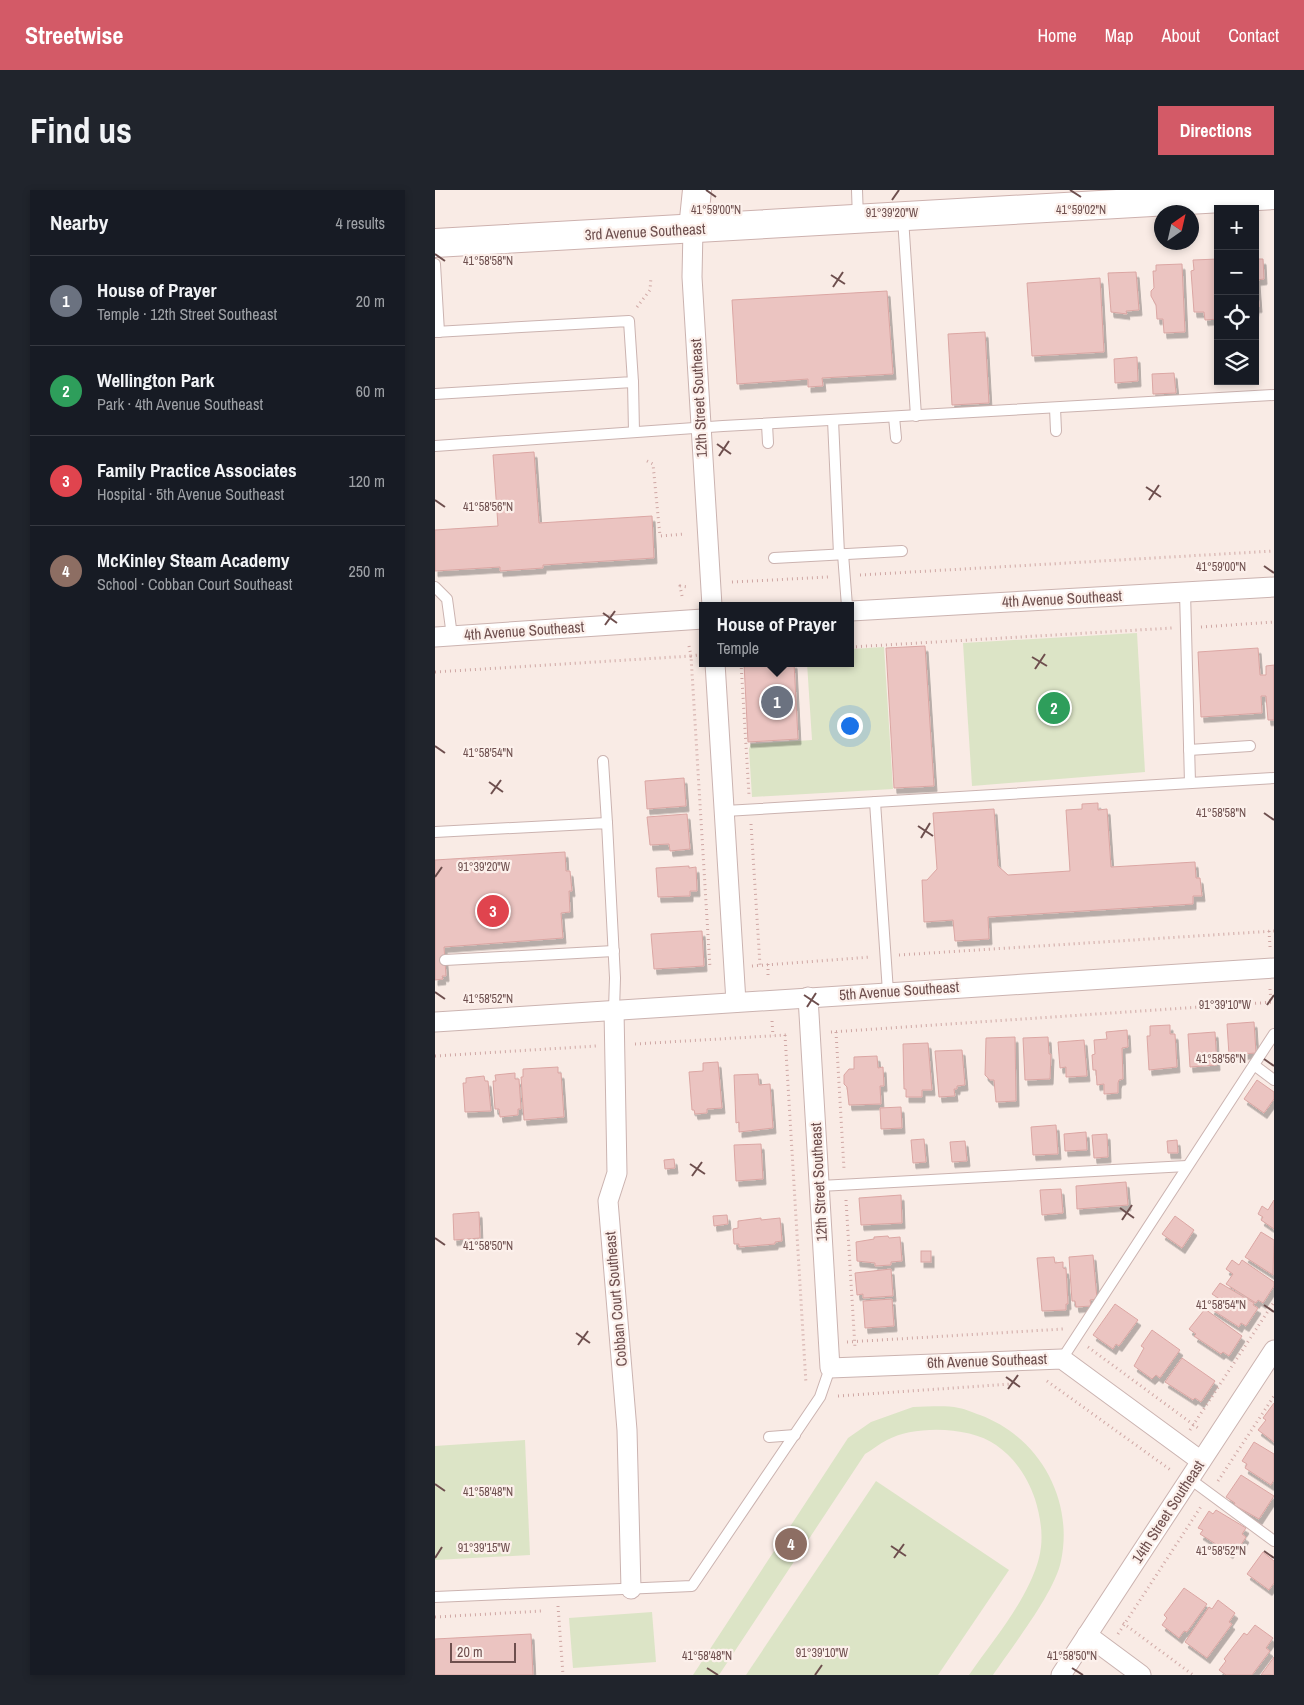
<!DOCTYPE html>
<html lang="en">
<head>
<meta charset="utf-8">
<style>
  body { margin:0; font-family:"Archivo Narrow",sans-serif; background:#20242c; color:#f1f3f6 }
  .controls { position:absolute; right:15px; top:15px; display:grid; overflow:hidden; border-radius:0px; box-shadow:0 2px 8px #0003 }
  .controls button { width:45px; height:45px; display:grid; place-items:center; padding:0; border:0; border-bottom:1px solid #363941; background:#171b24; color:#f1f3f6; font:25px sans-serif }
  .compass { position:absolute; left:719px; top:15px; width:45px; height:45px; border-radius:50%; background:#171b24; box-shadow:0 2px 8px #0003; rotate:34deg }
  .scale { position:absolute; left:15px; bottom:12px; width:66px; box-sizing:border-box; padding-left:5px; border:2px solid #6e4f4e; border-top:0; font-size:14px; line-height:18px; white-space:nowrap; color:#6e4f4e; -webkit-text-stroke:4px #fcf0eb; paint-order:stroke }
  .you { position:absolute; left:414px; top:535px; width:18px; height:18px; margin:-12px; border:4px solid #fff; border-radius:50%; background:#1a73e8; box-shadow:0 0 0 8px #1a73e833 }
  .badge { display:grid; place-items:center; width:32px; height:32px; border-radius:50%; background:#d35a67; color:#fff; font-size:16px; font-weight:700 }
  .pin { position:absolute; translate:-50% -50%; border:2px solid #fff; box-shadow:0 1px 5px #0006 }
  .popup { position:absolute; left:264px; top:412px; width:155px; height:65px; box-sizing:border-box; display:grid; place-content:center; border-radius:0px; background:#171b24; filter:drop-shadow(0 1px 4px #0005); font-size:16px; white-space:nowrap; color:#9ea1a6 }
  .popup b { font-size:19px; color:#f1f3f6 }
  .popup::after { content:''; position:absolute; left:50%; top:100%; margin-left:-10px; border:10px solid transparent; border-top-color:#171b24 }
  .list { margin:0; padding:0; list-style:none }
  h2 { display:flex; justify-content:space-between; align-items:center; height:65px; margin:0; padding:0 20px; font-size:21px }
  h2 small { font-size:16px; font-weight:400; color:#9ea1a6 }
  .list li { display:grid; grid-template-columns:32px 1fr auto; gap:15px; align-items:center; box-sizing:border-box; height:90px; padding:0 20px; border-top:1px solid #363941 }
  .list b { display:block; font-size:19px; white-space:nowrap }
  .list p { margin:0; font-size:16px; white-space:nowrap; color:#9ea1a6 }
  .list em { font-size:16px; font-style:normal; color:#9ea1a6 }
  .icon { flex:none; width:28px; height:28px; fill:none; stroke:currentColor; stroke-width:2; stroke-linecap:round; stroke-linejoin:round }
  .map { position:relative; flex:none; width:839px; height:1485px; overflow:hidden; border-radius:0px }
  header { display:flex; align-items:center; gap:30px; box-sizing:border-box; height:70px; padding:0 25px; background:#d35a67; color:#fff }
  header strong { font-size:24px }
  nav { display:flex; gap:28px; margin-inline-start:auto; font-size:18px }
  .intro { display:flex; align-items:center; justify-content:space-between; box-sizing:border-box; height:120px; padding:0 30px }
  h1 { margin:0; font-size:35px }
  .button { padding:12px 22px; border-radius:0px; background:#d35a67; color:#fff; font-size:18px; font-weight:700 }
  main { display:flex; gap:30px; padding:0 30px }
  aside { flex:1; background:#171b24; border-radius:0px; box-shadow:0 2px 8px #0003 }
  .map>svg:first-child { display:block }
  .green { fill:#dce4c6 }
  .building { fill:#ebc4c1; stroke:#dba6a3; filter:url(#shadow) }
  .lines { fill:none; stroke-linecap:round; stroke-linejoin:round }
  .service-casing { stroke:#cbb3b0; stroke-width:12 }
  .minor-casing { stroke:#cbb3b0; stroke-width:21 }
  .secondary-casing { stroke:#cdb1ae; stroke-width:30 }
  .path { stroke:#cfa7a4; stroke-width:3; stroke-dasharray:1 4; stroke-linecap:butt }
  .service { stroke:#fff; stroke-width:10 }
  .minor { stroke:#fff; stroke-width:19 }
  .secondary { stroke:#fff; stroke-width:28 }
  .ticks { fill:none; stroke:#6e4f4e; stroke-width:2 }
  .labels { text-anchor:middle; stroke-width:4.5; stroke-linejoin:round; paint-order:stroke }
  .street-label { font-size:15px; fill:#6e4f4e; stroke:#fcf0eb }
  .ticks-label { font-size:12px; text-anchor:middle; fill:#6e4f4e; stroke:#fcf0eb; stroke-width:4.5; stroke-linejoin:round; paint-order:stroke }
</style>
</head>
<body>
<header>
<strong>Streetwise</strong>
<nav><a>Home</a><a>Map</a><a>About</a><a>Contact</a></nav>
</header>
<div class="intro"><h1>Find us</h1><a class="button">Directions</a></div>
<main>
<aside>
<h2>Nearby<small>4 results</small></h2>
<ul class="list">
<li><span class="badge" style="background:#6b7280">1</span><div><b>House of Prayer</b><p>Temple · 12th Street Southeast</p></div><em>20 m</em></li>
<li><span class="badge" style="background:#2e9e5b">2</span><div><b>Wellington Park</b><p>Park · 4th Avenue Southeast</p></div><em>60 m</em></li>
<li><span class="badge" style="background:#e0444e">3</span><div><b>Family Practice Associates</b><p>Hospital · 5th Avenue Southeast</p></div><em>120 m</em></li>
<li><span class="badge" style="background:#8d6e63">4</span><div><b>McKinley Steam Academy</b><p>School · Cobban Court Southeast</p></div><em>250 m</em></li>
</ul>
</aside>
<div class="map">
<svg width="839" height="1485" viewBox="0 0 839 1485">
  <defs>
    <filter id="shadow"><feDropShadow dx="3" dy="5.5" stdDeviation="0" flood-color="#0004"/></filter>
  </defs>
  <rect width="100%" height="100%" fill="#f9ebe5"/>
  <g class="green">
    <path d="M702 443 710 582 537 596 528 453Z"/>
    <path d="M449 457 458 599 317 607 314 559 316 554 377 550 372 473H416V459Z"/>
    <path d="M478 1217C493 1217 509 1215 524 1218 531 1219 539 1223 545 1225 604 1247 639 1309 626 1371 620 1402 577 1457 558 1485H534C558 1450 593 1410 604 1368 609 1348 606 1329 600 1309 593 1288 580 1268 561 1255 535 1236 479 1235 452 1250 444 1254 437 1260 430 1264L284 1485H258L413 1248 436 1232Z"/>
    <path d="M90 1250 95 1365 0 1370V1256Z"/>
    <path d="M441 1291 574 1380 503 1485H311Z"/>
    <path d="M217 1422 221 1472 138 1478 134 1428Z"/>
  </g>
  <g class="building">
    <path d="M783 69V129L770 130 769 122H759L756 81 759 80 758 70Z"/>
    <path d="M820 69H828L829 89 822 90 824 117H821L820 127Z"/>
    <path d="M747 74 750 142 729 143 728 129H722L721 115 716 106V101L719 98 718 81H721V75Z"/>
    <path d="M701 82 704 120 691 121 692 124 676 122 673 83Z"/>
    <path d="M665 88 669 162 597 166 592 93Z"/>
    <path d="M452 101 458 184 387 188 388 196 373 197V189L302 194 297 110Z"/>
    <path d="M550 142 554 213 517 215 513 144Z"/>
    <path d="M702 167 703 191 680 193 679 169Z"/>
    <path d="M739 183 741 203 718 204 717 184Z"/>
    <path d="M99 262 104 333 217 326 219 368 108 375V378L65 381V377L0 381V340L63 336 58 265Z"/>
    <path d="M490 456 499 596 459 598 451 458Z"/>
    <path d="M823 458 825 485H831V476L839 475V530H833L831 506H826L827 523 766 527 763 462Z"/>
    <path d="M309 473H359L363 549 313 552Z"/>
    <path d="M249 588 251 616 212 619 210 591Z"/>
    <path d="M663 613V620L672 619 676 677 760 672 761 688H765L767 706H758V714L553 727 554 749 520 751 518 730 489 732 487 690H492L502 679 498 623 559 619 563 676 573 685 635 681 631 620 647 619V614Z"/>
    <path d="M252 624 255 659 235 661 234 654 215 655 212 627Z"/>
    <path d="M130 662 131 681H135L137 701H134L135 722 126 723 128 748 9 757 11 786H7L8 789 0 790V670Z"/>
    <path d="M254 676V678L261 677 262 701H255V706L223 707 221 678Z"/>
    <path d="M267 741 269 776 219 779 216 744Z"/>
    <path d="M819 832 821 863 794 865 792 834Z"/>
    <path d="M735 835V844H740L742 877 714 880 712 846H715V836Z"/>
    <path d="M692 840 693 857 687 858 688 889 684 890 683 893V903L669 904V894L662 895 661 880H658L657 865 660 864 659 850 672 849 671 842Z"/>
    <path d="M780 842 782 875 755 877 753 844Z"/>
    <path d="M580 847 581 911 561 912 559 890H555L550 885 551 848Z"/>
    <path d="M613 847 614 864H616L615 889 590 890 588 848Z"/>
    <path d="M649 850 652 886 631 887V877L625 878 623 852Z"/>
    <path d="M493 853 497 900H487V907H471V899H469L468 854Z"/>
    <path d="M527 860 530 895 522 896V899H519L520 906 504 907 500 861Z"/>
    <path d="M442 866 443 878 448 877 449 896H445L446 914 414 915 412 897 409 894V885L414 879H419V867Z"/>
    <path d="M283 872 287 918 272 919V923L260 924 259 920H257L254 882 268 881V873Z"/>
    <path d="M123 877V883H126L129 927 89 930 86 887H88V879Z"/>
    <path d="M80 883V889H84L86 919H83V925L65 927 64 919H60L58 891H61L60 885Z"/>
    <path d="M323 884 324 895 335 894 338 938 304 942V932L301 933 299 885Z"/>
    <path d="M49 886 50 891H53L56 921 30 922 28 893H31V888Z"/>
    <path d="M822 890 839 902V909L829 923 809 909Z"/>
    <path d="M466 917 467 938 446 939 445 918Z"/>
    <path d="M621 935 623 964 598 965 596 937Z"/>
    <path d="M651 942 652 960 630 961 629 944Z"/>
    <path d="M672 944 673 967 659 968 657 945Z"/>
    <path d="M489 949 491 972 478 973 476 950Z"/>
    <path d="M742 950 743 963H733L732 951Z"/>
    <path d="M530 951 532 971 517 972 515 952Z"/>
    <path d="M326 954 328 989 301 991 299 955Z"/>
    <path d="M239 969 240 978 230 979 229 970Z"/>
    <path d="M691 992 693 1015 642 1019 641 996Z"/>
    <path d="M626 999 628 1023 607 1025 605 1000Z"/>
    <path d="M466 1005 467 1033 426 1035 424 1008Z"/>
    <path d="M839 1010V1039L826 1030 828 1027 823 1024 827 1016 833 1020Z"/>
    <path d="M44 1022 45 1048 19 1050 18 1024Z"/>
    <path d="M292 1025 293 1034 279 1036 278 1026Z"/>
    <path d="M740 1026 759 1040 747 1058 727 1044Z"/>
    <path d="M326 1028V1030L345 1028 347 1051 340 1052V1054L304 1057V1054H299L298 1039 303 1038V1031Z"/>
    <path d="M826 1042 839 1050 838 1085 810 1067Z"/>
    <path d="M453 1046 454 1048 465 1047 467 1071 456 1072V1075L440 1076V1073L422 1071 421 1052 439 1049V1047Z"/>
    <rect x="486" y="1061" width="10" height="11"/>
    <path d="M658 1065 662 1109 655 1110 656 1116 641 1117 640 1111H637L634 1067Z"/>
    <path d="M619 1067 620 1073 628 1072V1078L631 1079 633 1114H631V1120L607 1121 602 1068Z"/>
    <path d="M797 1070 804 1075 807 1070 839 1092V1096L828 1113 823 1110 821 1113 791 1094 798 1084 791 1079Z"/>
    <path d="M456 1079 458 1106 428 1108V1104L422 1105 420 1083Z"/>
    <path d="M785 1093 819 1113 818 1115 823 1118 811 1136 806 1133 804 1137 776 1119 783 1108 777 1104Z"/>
    <path d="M457 1109 459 1136 430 1138 428 1111Z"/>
    <path d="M680 1114 703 1130 684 1156 681 1154 678 1159 658 1145Z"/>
    <path d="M770 1119 807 1146 794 1166 788 1162 786 1164 759 1146 761 1144 754 1139Z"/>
    <path d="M717 1140 745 1160 725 1188 721 1185 717 1189 699 1176 709 1158 706 1156Z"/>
    <path d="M747 1168 780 1191 766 1212 760 1208 758 1210 730 1192Z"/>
    <path d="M839 1213V1252L823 1240 831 1230 828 1228Z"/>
    <path d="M819 1252 839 1264V1290L836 1295 810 1278 812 1274 807 1271Z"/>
    <path d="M806 1285 839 1306 824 1329 799 1315 800 1313 791 1307Z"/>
    <path d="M781 1320 811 1338 807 1344 811 1347 804 1358 800 1355 795 1363 765 1344 768 1340 763 1338 774 1321 778 1324Z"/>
    <path d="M828 1362 839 1371V1393L834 1400 812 1384Z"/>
    <path d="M749 1398 772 1414 752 1442 749 1441 744 1448 727 1435 732 1428 729 1425Z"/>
    <path d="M783 1410 800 1423 794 1432 797 1434 772 1468 750 1452 774 1417 777 1419Z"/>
    <path d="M820 1435 838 1448 831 1458 835 1461 817 1485H791L784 1480 791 1471 789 1469 809 1443 812 1445Z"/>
    <path d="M96 1444 98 1485H0V1449Z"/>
    <path d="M839 1467V1485H826Z"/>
  </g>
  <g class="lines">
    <g class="service-casing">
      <g id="service">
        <path d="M422 0 423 29"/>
        <path d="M468 28 481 226"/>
        <path d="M0 74 4 142"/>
        <path d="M0 142 194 131 198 192 0 204"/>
        <path d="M198 192 199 242"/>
        <path d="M620 218 621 241"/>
        <path d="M459 227 461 248"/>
        <path d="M398 230 404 364"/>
        <path d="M332 234 333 253"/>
        <path d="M0 256 288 236 839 205"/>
        <path d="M408 364 412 416"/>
        <path d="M339 368 467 361"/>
        <path d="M0 397 12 409 17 446"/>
        <path d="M750 402 755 593"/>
        <path d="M754 560 815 556"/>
        <path d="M168 571 172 633"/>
        <path d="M440 612 453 802"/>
        <path d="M290 621 839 588"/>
        <path d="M0 642 172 633 180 788 179 820"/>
        <path d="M10 770 179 761"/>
        <path d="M819 875 839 890"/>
        <path d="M385 996 752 976"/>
        <path d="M627 1169 839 844"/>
        <path d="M334 1247 360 1245"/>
        <path d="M755 1289 839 1351"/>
        <path d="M0 1407 257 1396 385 1207 395 1178"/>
      </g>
    </g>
    <g class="minor-casing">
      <g id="minor">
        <path d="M258 39 257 87 277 416"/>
        <path d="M416 421 839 397"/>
        <path d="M0 447 268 429"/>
        <path d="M280 473 301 812"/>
        <path d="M373 807 395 1178 627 1169 766 1271"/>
        <path d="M179 820 182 983 173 1011 192 1240 196 1399"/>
        <path d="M0 832 839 778"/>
        <path d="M652 1445 706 1485"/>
        <path d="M626 1485 839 1160"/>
      </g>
    </g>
    <g class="secondary-casing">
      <g id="secondary">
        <path d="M258 39 262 0"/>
        <path d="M0 53 839 5"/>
      </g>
    </g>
    <g class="path">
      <path d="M202 117 215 100 216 87"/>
      <path d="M212 271 218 274 225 346 250 344"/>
      <path d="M425 385 839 361"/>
      <path d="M297 392 394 387"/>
      <path d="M247 406 245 396 254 397"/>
      <path d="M766 437 839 432"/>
      <path d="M254 456 256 466 263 465"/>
      <path d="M416 457 737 438"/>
      <path d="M306 473 314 605"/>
      <path d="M0 482 256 466 275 778"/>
      <path d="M316 634 325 775"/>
      <path d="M834 741 835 757"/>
      <path d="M464 765 839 741"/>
      <path d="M333 774V789"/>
      <path d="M317 776 436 767"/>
      <path d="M835 799 836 812"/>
      <path d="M337 831 338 846"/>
      <path d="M396 842 839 812"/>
      <path d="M401 842 409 979"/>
      <path d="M350 845 371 1194"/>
      <path d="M200 854 351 845"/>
      <path d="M0 866 161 856"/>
      <path d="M411 1010 420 1158"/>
      <path d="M412 1152 628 1139"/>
      <path d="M653 1157 763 1238"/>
      <path d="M612 1191 737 1281"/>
      <path d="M403 1206 576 1194"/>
      <path d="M755 1240 839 1112"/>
      <path d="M783 1291 839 1206"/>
      <path d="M123 1416 128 1485"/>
      <path d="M0 1427 107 1421"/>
      <path d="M688 1433 758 1485"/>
      <path d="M683 1444 767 1315"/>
    </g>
    <use href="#service" class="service"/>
    <use href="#minor" class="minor"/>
    <use href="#secondary" class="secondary"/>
  </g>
  <path class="ticks" d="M271 0 281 7M635 0 646 7M457 10 464 0M0 64 10 71M396 85 410 94M398 97 408 82M282 254 296 264M284 266 294 251M711 297 726 307M0 310 10 317M714 310 724 295M829 376 839 383M168 423 182 433M170 435 180 421M597 467 612 476M600 479 610 464M0 556 10 563M54 592 68 602M56 604 66 590M829 623 839 630M483 636 498 646M486 648 495 633M0 687 7 677M0 802 10 809M369 805 384 815M832 815 839 805M372 817 381 803M829 869 839 876M255 974 270 984M257 986 267 972M685 1018 699 1028M687 1030 697 1015M0 1048 10 1055M829 1115 839 1122M141 1143 155 1153M143 1155 153 1141M571 1187 585 1197M573 1199 583 1185M0 1294 10 1301M456 1356 471 1366M829 1361 839 1368M0 1368 7 1357M459 1368 469 1354M272 1478 283 1485M637 1478 648 1485M380 1485 387 1475"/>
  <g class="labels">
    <g class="street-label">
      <text transform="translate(210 42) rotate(-3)" y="5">3rd Avenue Southeast</text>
      <text transform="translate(264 208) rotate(-93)" y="5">12th Street Southeast</text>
      <text transform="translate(627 409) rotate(-3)" y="5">4th Avenue Southeast</text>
      <text transform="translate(89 441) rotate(-4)" y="5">4th Avenue Southeast</text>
      <text transform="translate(464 801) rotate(-4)" y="5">5th Avenue Southeast</text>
      <text transform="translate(384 992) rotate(-93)" y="5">12th Street Southeast</text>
      <text transform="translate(181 1109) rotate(-95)" y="5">Cobban Court Southeast</text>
      <text transform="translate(552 1171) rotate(-2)" y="5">6th Avenue Southeast</text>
      <text transform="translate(733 1322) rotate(-57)" y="5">14th Street Southeast</text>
    </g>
  </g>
  <g class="ticks-label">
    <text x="281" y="24">41°59'00"N</text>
    <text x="646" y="24">41°59'02"N</text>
    <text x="457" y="27">91°39'20"W</text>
    <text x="53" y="75">41°58'58"N</text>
    <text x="53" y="321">41°58'56"N</text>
    <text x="786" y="381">41°59'00"N</text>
    <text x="53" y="567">41°58'54"N</text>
    <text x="786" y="627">41°58'58"N</text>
    <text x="49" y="681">91°39'20"W</text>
    <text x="53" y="813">41°58'52"N</text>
    <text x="790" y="819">91°39'10"W</text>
    <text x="786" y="873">41°58'56"N</text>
    <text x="53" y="1060">41°58'50"N</text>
    <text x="786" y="1119">41°58'54"N</text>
    <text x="53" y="1306">41°58'48"N</text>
    <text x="49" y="1362">91°39'15"W</text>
    <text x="786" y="1365">41°58'52"N</text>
    <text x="387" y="1467">91°39'10"W</text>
    <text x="272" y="1470">41°58'48"N</text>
    <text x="637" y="1470">41°58'50"N</text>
  </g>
</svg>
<div class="controls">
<button>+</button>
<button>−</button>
<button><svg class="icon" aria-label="locate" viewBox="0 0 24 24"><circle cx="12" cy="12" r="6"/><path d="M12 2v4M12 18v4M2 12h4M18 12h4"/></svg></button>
<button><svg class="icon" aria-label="layers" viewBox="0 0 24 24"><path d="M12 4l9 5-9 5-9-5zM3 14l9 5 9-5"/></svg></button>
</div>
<svg class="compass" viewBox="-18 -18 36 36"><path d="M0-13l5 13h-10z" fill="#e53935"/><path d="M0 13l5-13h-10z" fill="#9ea1a6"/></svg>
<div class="scale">20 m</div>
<div class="you"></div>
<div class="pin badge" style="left:342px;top:512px;background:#6b7280">1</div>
<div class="popup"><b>House of Prayer</b>Temple</div>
<div class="pin badge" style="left:619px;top:518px;background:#2e9e5b">2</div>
<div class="pin badge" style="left:58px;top:721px;background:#e0444e">3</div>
<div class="pin badge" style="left:356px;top:1354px;background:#8d6e63">4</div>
</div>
</main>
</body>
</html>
